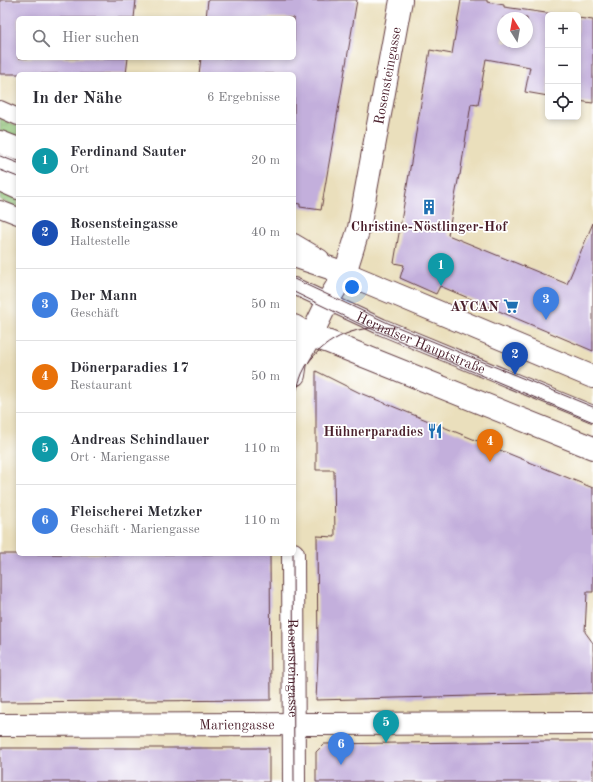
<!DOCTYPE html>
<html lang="de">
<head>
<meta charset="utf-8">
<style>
  body { margin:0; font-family:"Old Standard TT",serif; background:#f2f2f3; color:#2b2b33 }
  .controls { position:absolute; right:12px; top:12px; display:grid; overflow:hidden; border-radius:6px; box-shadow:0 2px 6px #0003 }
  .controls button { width:36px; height:36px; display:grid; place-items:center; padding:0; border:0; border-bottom:1px solid #e1e1e2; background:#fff; color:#2b2b33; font:20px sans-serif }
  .compass { position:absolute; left:497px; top:12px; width:36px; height:36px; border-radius:50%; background:#fff; box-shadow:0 2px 6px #0003; rotate:349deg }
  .you { position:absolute; left:352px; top:287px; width:14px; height:14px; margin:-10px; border:3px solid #fff; border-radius:50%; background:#1a73e8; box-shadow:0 0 0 6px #1a73e833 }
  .badge { display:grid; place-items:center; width:26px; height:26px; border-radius:50%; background:#ea580c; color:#fff; font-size:13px; font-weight:700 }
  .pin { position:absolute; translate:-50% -33px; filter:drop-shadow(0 1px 2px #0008) }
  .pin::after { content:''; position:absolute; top:21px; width:14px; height:12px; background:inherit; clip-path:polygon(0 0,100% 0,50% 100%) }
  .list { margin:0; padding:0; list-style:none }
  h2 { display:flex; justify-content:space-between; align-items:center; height:52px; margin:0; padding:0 16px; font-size:17px }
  h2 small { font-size:13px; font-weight:400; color:#7c7c81 }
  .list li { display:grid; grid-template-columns:26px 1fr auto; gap:12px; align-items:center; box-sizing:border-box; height:72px; padding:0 16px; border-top:1px solid #e1e1e2 }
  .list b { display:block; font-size:15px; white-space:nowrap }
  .list p { margin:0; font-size:13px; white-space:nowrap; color:#7c7c81 }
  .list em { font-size:13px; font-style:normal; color:#7c7c81 }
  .icon { flex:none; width:22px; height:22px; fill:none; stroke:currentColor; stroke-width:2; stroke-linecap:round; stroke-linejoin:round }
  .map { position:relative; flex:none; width:593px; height:782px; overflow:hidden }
  .search { position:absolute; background:#fff; box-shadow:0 2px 6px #0003; left:16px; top:16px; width:280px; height:44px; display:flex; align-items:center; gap:10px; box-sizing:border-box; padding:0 14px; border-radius:6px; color:#7c7c81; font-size:15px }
  .panel { position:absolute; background:#fff; box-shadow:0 2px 6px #0003; left:16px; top:72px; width:280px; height:484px; border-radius:6px }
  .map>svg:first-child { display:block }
  .grass { fill:url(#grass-tufts); stroke:#6c7150 }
  .building { fill:#c3afdc; fill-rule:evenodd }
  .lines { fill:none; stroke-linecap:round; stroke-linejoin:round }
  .service-casing { stroke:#623c41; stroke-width:18 }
  .minor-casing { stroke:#623c41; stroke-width:24 }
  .tertiary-casing { stroke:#623c41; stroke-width:24 }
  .secondary-casing { stroke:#623c41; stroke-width:24 }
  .service { stroke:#fff; stroke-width:16 }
  .minor { stroke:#fff; stroke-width:22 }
  .tertiary { stroke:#fff; stroke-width:22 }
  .secondary { stroke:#fff; stroke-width:22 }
  .tram { stroke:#4a1f2b; stroke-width:1 }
  .labels { text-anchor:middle; stroke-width:3.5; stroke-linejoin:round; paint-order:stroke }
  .street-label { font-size:14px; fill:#4a1f2b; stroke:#fff }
  .poi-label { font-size:14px; font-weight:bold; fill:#4a1f2b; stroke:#fff; text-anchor:end }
</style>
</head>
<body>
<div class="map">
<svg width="593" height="782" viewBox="0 0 593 782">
  <defs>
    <pattern id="grass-tufts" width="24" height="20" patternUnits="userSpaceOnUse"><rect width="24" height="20" fill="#8dc375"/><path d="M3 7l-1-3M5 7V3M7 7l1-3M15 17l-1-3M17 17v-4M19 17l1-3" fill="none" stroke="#759e60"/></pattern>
  </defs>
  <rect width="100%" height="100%" fill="#fff"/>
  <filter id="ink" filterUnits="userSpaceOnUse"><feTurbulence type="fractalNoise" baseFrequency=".025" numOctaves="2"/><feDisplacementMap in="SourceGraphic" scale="8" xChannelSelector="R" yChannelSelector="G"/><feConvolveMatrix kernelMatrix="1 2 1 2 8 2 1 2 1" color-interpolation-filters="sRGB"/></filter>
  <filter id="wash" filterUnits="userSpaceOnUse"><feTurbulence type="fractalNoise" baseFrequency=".012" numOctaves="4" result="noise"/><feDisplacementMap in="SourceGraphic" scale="16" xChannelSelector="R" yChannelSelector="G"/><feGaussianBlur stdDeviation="0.9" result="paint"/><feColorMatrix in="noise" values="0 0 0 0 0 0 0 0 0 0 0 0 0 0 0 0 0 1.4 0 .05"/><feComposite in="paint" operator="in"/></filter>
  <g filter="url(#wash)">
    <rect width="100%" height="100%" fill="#eadfbc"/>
    <g class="grass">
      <path d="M0 118 18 126V139L0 131Z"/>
      <path d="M0 190 18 198V208L0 200Z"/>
    </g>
    <g id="blocks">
      <g class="building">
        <path d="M0 0H136L134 18H18V58H128L126 74H0Z"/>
        <path d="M208 0H357L321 210 300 207V204L294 203V74H199L201 58H294V18H206Z"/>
        <path d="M461 0H487V2L504 5V7L560 15H548V96L525 92 530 67 486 59 478 105 471 104 460 175H459L448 235 567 284 593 223V351L440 286 436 294 400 278 404 265 394 263 430 50 452 54ZM503 18H527V42H503Z"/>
        <path d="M578 18 593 20V103L578 101Z"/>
        <path d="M316 371 360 393 593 488V592H587L585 632 593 643V693L316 700 318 657 317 536 335 537 334 470H316Z"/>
        <path d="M0 554H270L271 700 0 702Z"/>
        <path d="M550 741H593V782H316V752L324 744Z"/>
        <rect x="0" y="748" width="269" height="34"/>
      </g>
    </g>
  </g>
  <g filter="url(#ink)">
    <use href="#blocks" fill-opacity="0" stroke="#623c41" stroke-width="1"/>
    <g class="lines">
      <g class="service-casing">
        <g id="service">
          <path d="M0 109 18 117"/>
          <path d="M0 162 18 170"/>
          <path d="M0 209 18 216"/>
          <path d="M294 242 321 258"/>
          <path id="s1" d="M294 286 382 327 593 414"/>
        </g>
      </g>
      <g class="minor-casing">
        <g id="minor">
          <path id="s2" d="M345 273 359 228 401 0"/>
          <path id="s3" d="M0 725 593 723"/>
        </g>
      </g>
      <g class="tertiary-casing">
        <g id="tertiary">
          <path d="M294 375 296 362 300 354 311 336 329 299 345 273"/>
          <path id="s4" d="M293 554 294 782"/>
        </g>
      </g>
      <g class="secondary-casing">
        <g id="secondary">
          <path d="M0 142 18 149"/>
          <path d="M0 180 18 188"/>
          <path d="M294 256 345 273 593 377"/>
          <path d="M294 326 311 336 329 342 593 448"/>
        </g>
      </g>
      <use href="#service" class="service"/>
      <use href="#minor" class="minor"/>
      <use href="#tertiary" class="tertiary"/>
      <use href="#secondary" class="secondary"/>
      <g class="tram">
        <path d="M0 156 18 163"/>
        <path d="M0 170 18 177"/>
        <path d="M294 279 388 323 593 407"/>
        <path d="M294 292 360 324 593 422"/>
        <path d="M294 400C297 389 300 376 306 366 326 336 360 324 395 328"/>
        <path d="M293 554 294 782"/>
      </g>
    </g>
  </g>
  <defs>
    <g id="building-bare" transform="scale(1.2)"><path d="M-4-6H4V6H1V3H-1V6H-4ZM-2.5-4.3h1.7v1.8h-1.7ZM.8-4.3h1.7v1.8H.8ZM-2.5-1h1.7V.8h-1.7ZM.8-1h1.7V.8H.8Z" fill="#1f6fb2" stroke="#fff" stroke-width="2.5" paint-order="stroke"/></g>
    <g id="supermarket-bare" transform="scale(1.2)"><path d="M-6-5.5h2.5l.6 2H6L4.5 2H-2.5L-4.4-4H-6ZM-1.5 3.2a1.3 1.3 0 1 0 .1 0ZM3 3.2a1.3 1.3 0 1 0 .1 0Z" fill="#1f6fb2" stroke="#fff" stroke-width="2.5" paint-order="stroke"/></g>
    <g id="restaurant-bare" transform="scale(1.2)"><path d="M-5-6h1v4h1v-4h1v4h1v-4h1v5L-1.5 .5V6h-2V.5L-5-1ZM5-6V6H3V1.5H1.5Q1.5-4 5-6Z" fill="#1f6fb2" stroke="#fff" stroke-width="2.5" paint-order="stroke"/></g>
  </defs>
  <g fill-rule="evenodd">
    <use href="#building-bare" x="429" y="207"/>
    <use href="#supermarket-bare" x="511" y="306"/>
    <use href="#restaurant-bare" x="435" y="431"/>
  </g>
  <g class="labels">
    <g class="street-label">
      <text dy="5" stroke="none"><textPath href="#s2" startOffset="202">Rosensteingasse</textPath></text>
      <text dy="5" stroke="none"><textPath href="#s1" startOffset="139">Hernalser Hauptstraße</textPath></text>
      <text dy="5" stroke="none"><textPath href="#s4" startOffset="114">Rosensteingasse</textPath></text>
      <text dy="5" stroke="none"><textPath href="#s3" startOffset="237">Mariengasse</textPath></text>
    </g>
    <g class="poi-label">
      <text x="429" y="231" text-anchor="middle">Christine-Nöstlinger-Hof</text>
      <text x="499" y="311">AYCAN</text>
      <text x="423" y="436">Hühnerparadies</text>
    </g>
  </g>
</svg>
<div class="controls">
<button>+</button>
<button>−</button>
<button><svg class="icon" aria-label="locate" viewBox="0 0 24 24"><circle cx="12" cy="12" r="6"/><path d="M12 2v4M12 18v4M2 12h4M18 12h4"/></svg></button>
</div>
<svg class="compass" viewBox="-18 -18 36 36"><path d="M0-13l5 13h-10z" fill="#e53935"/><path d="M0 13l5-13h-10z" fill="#7c7c81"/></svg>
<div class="you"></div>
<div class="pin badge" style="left:441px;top:286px;background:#0f9aa8">1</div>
<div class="pin badge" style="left:515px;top:375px;background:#1a4fb4">2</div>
<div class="pin badge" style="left:546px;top:320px;background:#3f7fe0">3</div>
<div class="pin badge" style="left:490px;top:462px;background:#e8710a">4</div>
<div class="pin badge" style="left:386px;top:743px;background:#0f9aa8">5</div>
<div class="pin badge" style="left:341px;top:765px;background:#3f7fe0">6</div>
<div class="search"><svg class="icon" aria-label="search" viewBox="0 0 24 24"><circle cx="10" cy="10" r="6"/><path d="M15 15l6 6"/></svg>Hier suchen</div>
<section class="panel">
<h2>In der Nähe<small>6 Ergebnisse</small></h2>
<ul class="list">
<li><span class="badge" style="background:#0f9aa8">1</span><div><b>Ferdinand Sauter</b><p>Ort</p></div><em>20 m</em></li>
<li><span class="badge" style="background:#1a4fb4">2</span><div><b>Rosensteingasse</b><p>Haltestelle</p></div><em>40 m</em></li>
<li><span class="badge" style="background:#3f7fe0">3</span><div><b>Der Mann</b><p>Geschäft</p></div><em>50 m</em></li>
<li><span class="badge" style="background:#e8710a">4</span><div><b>Dönerparadies 17</b><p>Restaurant</p></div><em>50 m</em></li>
<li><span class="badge" style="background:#0f9aa8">5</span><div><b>Andreas Schindlauer</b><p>Ort · Mariengasse</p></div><em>110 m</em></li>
<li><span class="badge" style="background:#3f7fe0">6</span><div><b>Fleischerei Metzker</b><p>Geschäft · Mariengasse</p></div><em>110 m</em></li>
</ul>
</section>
</div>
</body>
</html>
